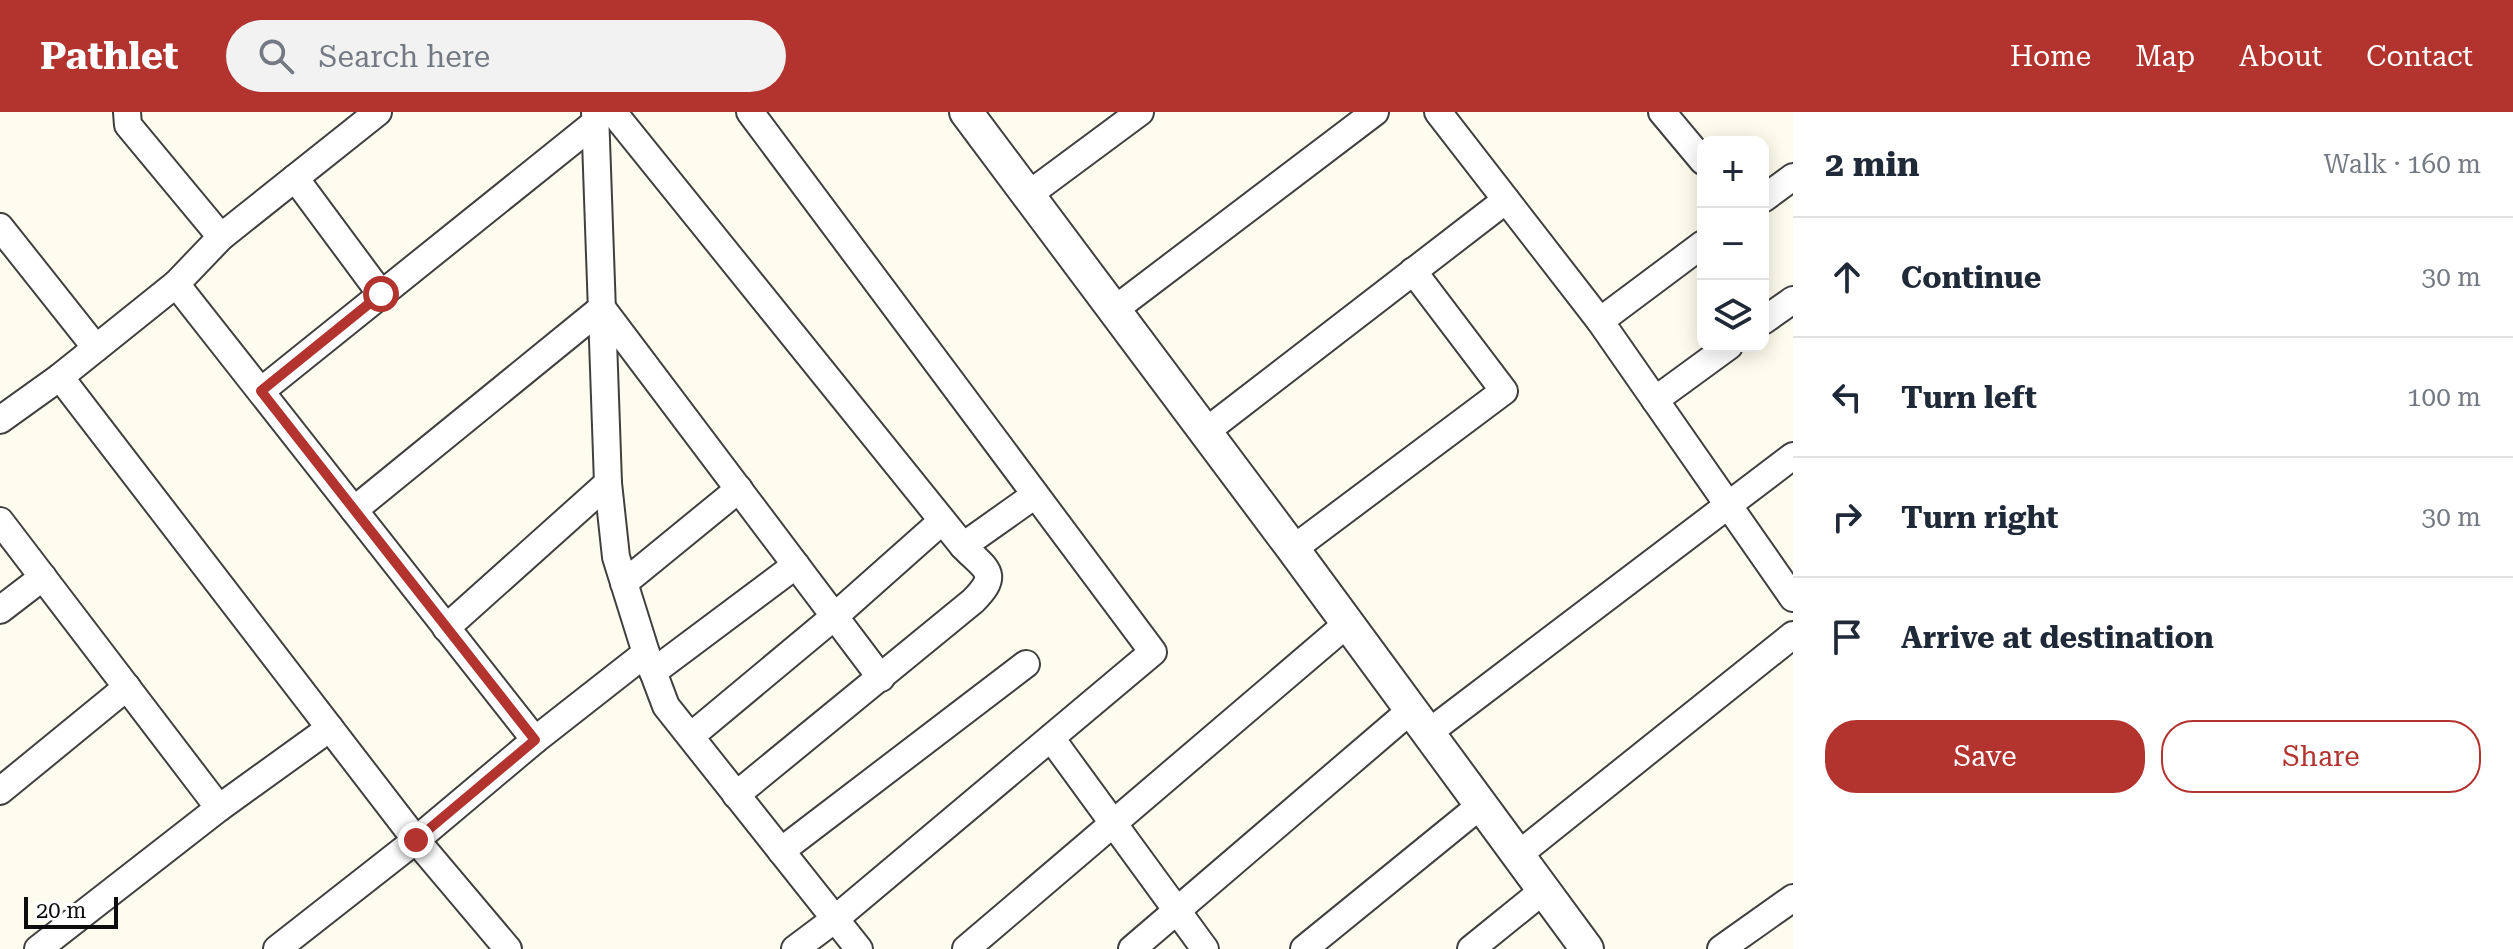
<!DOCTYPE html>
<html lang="en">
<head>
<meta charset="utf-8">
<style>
  body { margin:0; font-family:"Roboto Serif",serif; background:#f2f2f3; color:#1f2937 }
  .controls { position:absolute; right:24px; top:24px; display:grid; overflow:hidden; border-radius:16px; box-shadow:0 4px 20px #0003 }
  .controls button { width:72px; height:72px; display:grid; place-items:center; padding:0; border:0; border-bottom:2px solid #e0e1e3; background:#fff; color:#1f2937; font:40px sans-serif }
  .scale { position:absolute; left:24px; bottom:20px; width:94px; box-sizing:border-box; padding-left:8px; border:4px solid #0d0d0d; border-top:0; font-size:22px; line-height:28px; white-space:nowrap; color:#0d0d0d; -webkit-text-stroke:6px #fff; paint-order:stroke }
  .stop { position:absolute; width:24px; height:24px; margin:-18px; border:6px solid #b3332f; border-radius:50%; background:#fff }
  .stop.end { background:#b3332f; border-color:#fff; box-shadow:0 2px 8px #0008 }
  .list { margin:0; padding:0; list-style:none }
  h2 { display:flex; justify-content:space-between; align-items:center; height:104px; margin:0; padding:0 32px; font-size:34px }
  h2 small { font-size:26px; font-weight:400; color:#747a83 }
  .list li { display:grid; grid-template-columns:52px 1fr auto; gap:24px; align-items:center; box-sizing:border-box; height:120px; padding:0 32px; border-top:2px solid #e0e1e3 }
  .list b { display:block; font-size:30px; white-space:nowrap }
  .list em { font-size:26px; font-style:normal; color:#747a83 }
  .actions { display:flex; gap:16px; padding:24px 32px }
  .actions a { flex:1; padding:18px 0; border:2px solid #b3332f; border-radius:32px; text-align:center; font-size:28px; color:#b3332f }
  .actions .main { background:#b3332f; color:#fff }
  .icon { flex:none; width:44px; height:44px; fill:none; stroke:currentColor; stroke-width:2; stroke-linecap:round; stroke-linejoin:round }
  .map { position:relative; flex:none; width:1793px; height:837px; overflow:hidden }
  header { display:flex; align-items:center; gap:48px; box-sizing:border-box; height:112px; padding:0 40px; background:#b3332f; color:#fff }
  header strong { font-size:38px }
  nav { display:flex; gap:44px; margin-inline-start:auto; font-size:28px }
  .search { width:560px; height:72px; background:#f2f2f3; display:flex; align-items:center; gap:20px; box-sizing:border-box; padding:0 28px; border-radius:44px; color:#747a83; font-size:30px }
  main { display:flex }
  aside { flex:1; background:#fff }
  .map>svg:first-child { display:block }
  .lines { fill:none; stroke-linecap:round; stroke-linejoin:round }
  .minor-casing { stroke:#404040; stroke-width:30 }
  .tertiary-casing { stroke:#404040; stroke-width:36 }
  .minor { stroke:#fff; stroke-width:26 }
  .tertiary { stroke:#fff; stroke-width:32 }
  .route { stroke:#b3332f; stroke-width:10 }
</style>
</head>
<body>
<header>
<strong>Pathlet</strong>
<div class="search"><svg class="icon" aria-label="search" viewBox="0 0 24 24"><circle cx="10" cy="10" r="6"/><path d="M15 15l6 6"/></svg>Search here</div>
<nav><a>Home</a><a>Map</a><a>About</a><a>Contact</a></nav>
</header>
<main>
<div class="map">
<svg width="1793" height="837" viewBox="0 0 1793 837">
  <rect width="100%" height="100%" fill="#fefcee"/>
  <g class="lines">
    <g class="minor-casing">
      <g id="minor">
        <path d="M127 0 128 13 221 125"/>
        <path d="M595 0 608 371 616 445 646 541 666 594 859 837"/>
        <path d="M613 0 963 434C986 458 1001 461 973 489L736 683"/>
        <path d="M750 0 1153 540 835 807 795 837"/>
        <path d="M1438 0 1600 209 1793 486"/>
        <path d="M1662 0 1703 49"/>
        <path d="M295 66 381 182"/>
        <path d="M1028 83 1140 0"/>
        <path d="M1763 87 1793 65"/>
        <path d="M0 115 96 236"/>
        <path d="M176 172 535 628"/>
        <path d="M1114 198 1375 0"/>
        <path d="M1600 209 1703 132"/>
        <path d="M1763 209 1793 188"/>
        <path d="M60 265 416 728 508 837"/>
        <path d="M261 279 596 10"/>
        <path d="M1655 288 1729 234"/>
        <path d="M0 308 60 265 176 172 221 125 378 0"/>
        <path d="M1205 320 1506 88"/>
        <path d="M354 398 602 196 881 566"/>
        <path d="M0 409 219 696"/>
        <path d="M963 434 1035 383"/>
        <path d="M1293 437 1504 279 1413 159"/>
        <path d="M624 471 739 377"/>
        <path d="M0 498 43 465"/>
        <path d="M446 516 608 371"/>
        <path d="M653 560 796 453"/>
        <path d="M1428 621 1793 344"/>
        <path d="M691 624 835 504 942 409"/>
        <path d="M1051 626 1205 837"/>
        <path d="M0 679 127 575"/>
        <path d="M781 739 1026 552"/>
        <path d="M1518 743 1793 523"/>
        <path d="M38 837 219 696 330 616"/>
        <path d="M277 837 416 728 535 628 646 541"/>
        <path d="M966 837 1348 511"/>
        <path d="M1132 837 1411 598"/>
        <path d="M1304 837 1481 693"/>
        <path d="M1471 837 1544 778"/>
        <path d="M1721 837 1793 786"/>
      </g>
    </g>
    <g class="tertiary-casing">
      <path id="tertiary" d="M966 0 1293 437 1587 837"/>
    </g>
    <use href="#minor" class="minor"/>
    <use href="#tertiary" class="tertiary"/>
  </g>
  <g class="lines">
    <path class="route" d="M381 182 261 279 535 628 416 728"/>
  </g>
</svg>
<div class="controls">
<button>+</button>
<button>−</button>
<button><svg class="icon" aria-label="layers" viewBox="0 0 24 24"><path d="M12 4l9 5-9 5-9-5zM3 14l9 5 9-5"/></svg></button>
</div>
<div class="scale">20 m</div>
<div class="stop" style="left:381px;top:182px"></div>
<div class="stop end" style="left:416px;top:728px"></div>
</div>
<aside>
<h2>2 min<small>Walk · 160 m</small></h2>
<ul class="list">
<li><svg class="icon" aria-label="ahead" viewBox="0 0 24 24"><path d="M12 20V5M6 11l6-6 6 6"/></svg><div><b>Continue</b></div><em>30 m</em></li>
<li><svg class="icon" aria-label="left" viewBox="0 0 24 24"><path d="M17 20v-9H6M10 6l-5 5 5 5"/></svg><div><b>Turn left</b></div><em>100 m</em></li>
<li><svg class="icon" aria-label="right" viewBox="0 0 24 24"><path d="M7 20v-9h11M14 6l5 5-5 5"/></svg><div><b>Turn right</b></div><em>30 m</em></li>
<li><svg class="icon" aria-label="arrive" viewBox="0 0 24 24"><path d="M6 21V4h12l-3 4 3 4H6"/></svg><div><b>Arrive at destination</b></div></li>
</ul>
<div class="actions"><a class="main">Save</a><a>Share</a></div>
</aside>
</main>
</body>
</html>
